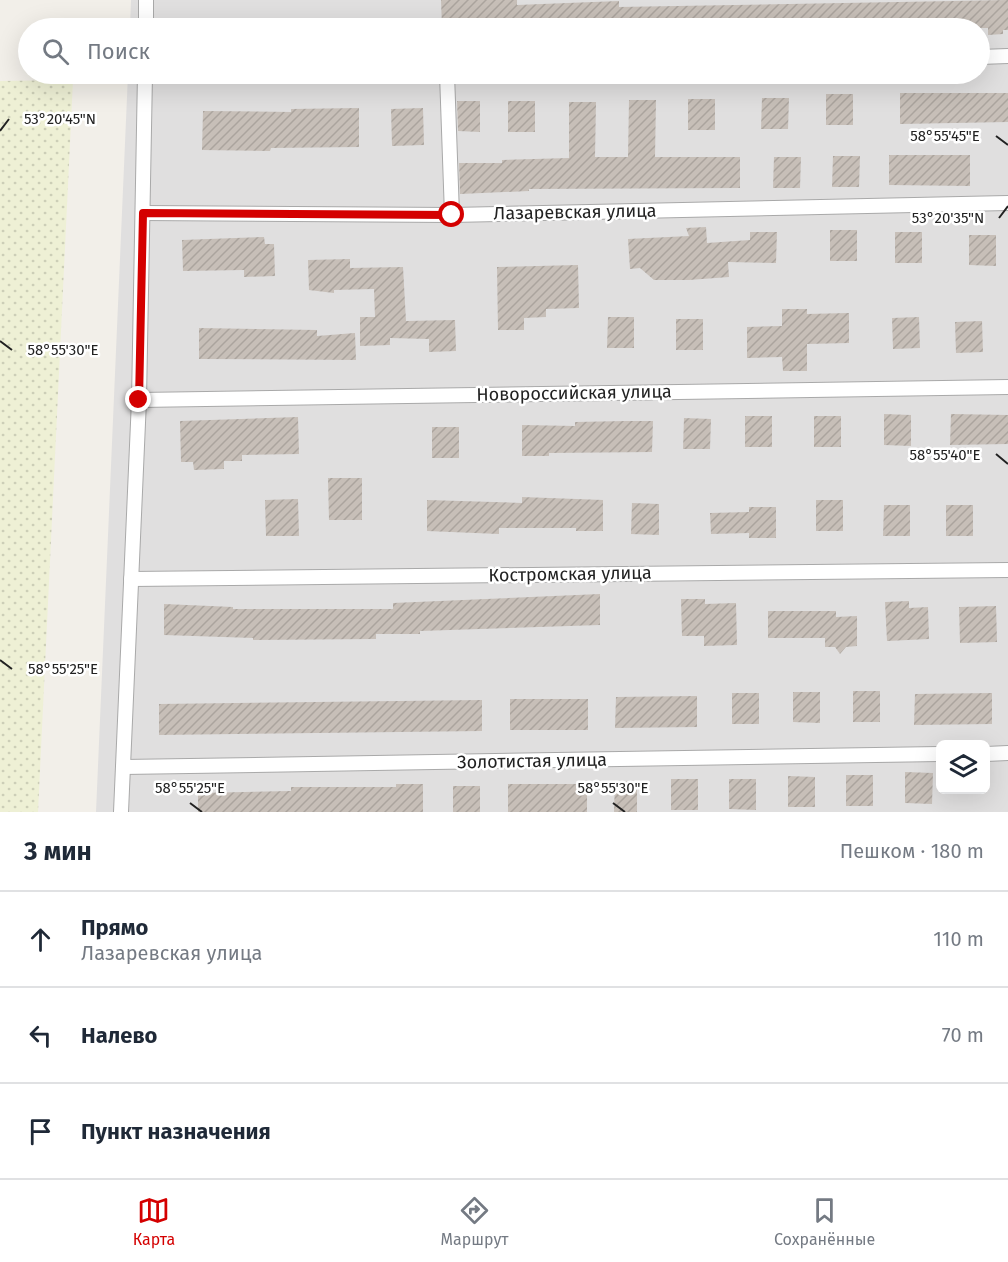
<!DOCTYPE html>
<html lang="ru">
<head>
<meta charset="utf-8">
<style>
  body { margin:0; font-family:"Fira Sans",sans-serif; background:#f6f6f7; color:#1f2937 }
  .controls { position:absolute; right:18px; bottom:18px; display:grid; overflow:hidden; border-radius:9px; box-shadow:0 6px 24px #0002 }
  .controls button { width:54px; height:54px; display:grid; place-items:center; padding:0; border:0; border-bottom:2px solid #e0e1e3; background:#fff; color:#1f2937; font:30px sans-serif }
  .stop { position:absolute; width:18px; height:18px; margin:-14px; border:4px solid #d40000; border-radius:50%; background:#fff }
  .stop.end { background:#d40000; border-color:#fff; box-shadow:0 2px 6px #0008 }
  .list { margin:0; padding:0; list-style:none }
  h2 { display:flex; justify-content:space-between; align-items:center; height:78px; margin:0; padding:0 24px; font-size:26px }
  h2 small { font-size:20px; font-weight:400; color:#747a83 }
  .list li { display:grid; grid-template-columns:39px 1fr auto; gap:18px; align-items:center; box-sizing:border-box; height:96px; padding:0 24px; border-top:2px solid #e0e1e3 }
  .list b { display:block; font-size:22px; white-space:nowrap }
  .list p { margin:0; font-size:20px; white-space:nowrap; color:#747a83 }
  .list em { font-size:20px; font-style:normal; color:#747a83 }
  .icon { flex:none; width:33px; height:33px; fill:none; stroke:currentColor; stroke-width:2; stroke-linecap:round; stroke-linejoin:round }
  .map { position:relative; flex:none; width:1008px; height:812px; overflow:hidden }
  .search { position:absolute; background:#fff; box-shadow:0 6px 24px #0002; left:18px; right:18px; top:18px; height:66px; display:flex; align-items:center; gap:15px; box-sizing:border-box; padding:0 21px; border-radius:33px; color:#747a83; font-size:22px }
  .sheet { height:366px; background:#fff }
  nav { display:flex; justify-content:space-around; align-items:center; box-sizing:border-box; height:84px; border-top:2px solid #e0e1e3; background:#fff; font-size:16px; color:#747a83 }
  nav a { display:grid; justify-items:center; gap:3px }
  nav .on { color:#d40000 }
  .map>svg:first-child { display:block }
  .residential { fill:#e0dfdf; fill-rule:evenodd }
  .farmland { fill:url(#farmland-dots) }
  .building { fill:url(#building-hatch) }
  .lines { fill:none; stroke-linecap:round; stroke-linejoin:round }
  .street-casing { stroke:#a9a9a9; stroke-width:16 }
  .street { stroke:#fff; stroke-width:14 }
  .route { stroke:#d40000; stroke-width:8 }
  .ticks { fill:none; stroke:#222; stroke-width:2 }
  .labels { text-anchor:middle; stroke-width:5; stroke-linejoin:round; paint-order:stroke }
  .street-label { font-size:18px; fill:#222; stroke:#fff }
  .ticks-label { font-size:15px; text-anchor:middle; fill:#222; stroke:#fff; stroke-width:5; stroke-linejoin:round; paint-order:stroke }
</style>
</head>
<body>
<div class="map">
<svg width="1008" height="812" viewBox="0 0 1008 812">
  <defs>
    <pattern id="farmland-dots" width="8" height="8" patternUnits="userSpaceOnUse" patternTransform="scale(1.5)"><rect width="8" height="8" fill="#eef0d5"/><path d="M2 2h.1M6 6h.1" fill="none" stroke="#ccceb7" stroke-width="1.8" stroke-linecap="round"/></pattern>
    <pattern id="building-hatch" width="6" height="6" patternUnits="userSpaceOnUse" patternTransform="scale(1.5)"><rect width="6" height="6" fill="#c7bfb8"/><path d="M-1 1l2-2M0 6l6-6M5 7l2-2" fill="none" stroke="#aba49e"/></pattern>
  </defs>
  <rect width="100%" height="100%" fill="#f2efe9"/>
  <path class="residential" d="M131 0H1008V812H96L128 74H980V28H130ZM940 744H986V790H940Z"/>
  <path class="farmland" d="M73 80 38 812H0V81Z"/>
  <g class="building">
    <path d="M441 0H517V5L619 1V7L1008 0V30H1003V34L988 35V28H442Z"/>
    <path d="M900 93H1008V122L900 124Z"/>
    <rect x="826" y="94" width="27" height="31"/>
    <path d="M762 98H789L788 129H761Z"/>
    <rect x="688" y="99" width="27" height="31"/>
    <path d="M629 100H656L655 157H740V188L529 189V191L460 194 459 163H502V160L569 158V102H596L595 157H628Z"/>
    <path d="M457 101H480V132L458 131Z"/>
    <rect x="508" y="101" width="27" height="31"/>
    <path d="M359 108V147L271 148 270 151 202 150 203 111 291 112V109Z"/>
    <path d="M423 108 424 145 392 146 391 109Z"/>
    <path d="M889 155H970V186L889 185Z"/>
    <path d="M833 156H860L859 187H832Z"/>
    <path d="M774 157H801L800 188H773Z"/>
    <path d="M706 227 707 243 750 240V232H777L776 263 728 262 729 277 689 280H654L640 268 630 269 628 239 689 236 686 228Z"/>
    <rect x="830" y="230" width="27" height="31"/>
    <rect x="895" y="232" width="27" height="31"/>
    <path d="M969 235H996V266L969 265Z"/>
    <path d="M264 237 265 244H274L275 276 244 277V270L183 271 182 240Z"/>
    <path d="M350 259V268L403 267 406 321 455 320 456 351 429 352V339L390 338V345L360 346V317H375L374 289 334 290V293L309 290 308 260Z"/>
    <path d="M578 265 579 308 546 309V317L524 318V330H498L497 267Z"/>
    <path d="M782 309H807V314L849 313V343L807 344V371H783L782 357 747 358V327L782 326Z"/>
    <path d="M608 317H634V348H607Z"/>
    <path d="M919 317 920 348 893 349 892 318Z"/>
    <rect x="676" y="319" width="27" height="31"/>
    <path d="M982 321 983 352 956 353 955 322Z"/>
    <path d="M199 328 317 330V336L355 333 356 360 199 359Z"/>
    <path d="M884 414 911 415V446L884 445Z"/>
    <path d="M951 414 1008 415V444L950 445Z"/>
    <rect x="745" y="416" width="27" height="31"/>
    <rect x="814" y="416" width="27" height="31"/>
    <path d="M298 417 299 454 242 455V461H224V469L194 470 193 462H181L180 421Z"/>
    <path d="M684 418 711 419 710 449H683Z"/>
    <path d="M626 421H653L652 452 549 453V456H522V425L575 426V422Z"/>
    <rect x="432" y="427" width="27" height="31"/>
    <path d="M328 478H362V520H329Z"/>
    <path d="M522 497 603 500V531H576V528H499V534L427 531V500L522 503Z"/>
    <path d="M298 499 299 536H266L265 500Z"/>
    <rect x="816" y="500" width="27" height="31"/>
    <path d="M632 503 659 504V535L631 534Z"/>
    <path d="M884 505H910V536H883Z"/>
    <rect x="946" y="505" width="27" height="31"/>
    <path d="M749 507H776V538H749V533L711 534 710 513 749 512Z"/>
    <path d="M600 594V625L420 631V634H376V639L253 640V638L164 635V604L233 607V609H393V603Z"/>
    <path d="M681 599H705V604L736 603 737 645 704 646V636H682Z"/>
    <path d="M909 601V608L928 607 929 639 887 641 885 602Z"/>
    <path d="M996 606 997 642 960 643 959 607Z"/>
    <path d="M768 611H836V617L857 616V646L846 647 840 654 835 647H825V638H768Z"/>
    <rect x="853" y="691" width="27" height="31"/>
    <path d="M793 692H820V723L793 722Z"/>
    <rect x="732" y="693" width="27" height="31"/>
    <path d="M992 693V724L914 725 915 694Z"/>
    <path d="M697 696V727L615 728 616 697Z"/>
    <rect x="510" y="699" width="78" height="31"/>
    <path d="M482 700V731L159 735V704Z"/>
    <path d="M905 772 933 773 932 804 905 803Z"/>
    <rect x="846" y="775" width="27" height="31"/>
    <path d="M788 776 815 777V807H788Z"/>
    <rect x="671" y="779" width="27" height="31"/>
    <path d="M729 779H756V810L729 809Z"/>
    <path d="M615 781 637 782V812H614Z"/>
    <path d="M396 784H423V812H198V793L291 791V787H396Z"/>
    <rect x="508" y="784" width="79" height="28"/>
    <rect x="453" y="786" width="27" height="26"/>
  </g>
  <g class="lines">
    <g class="street-casing">
      <g id="street">
        <path d="M146 28V0"/>
        <path d="M980 57 1008 56"/>
        <path d="M447 74 452 215"/>
        <path d="M143 213 452 215 1008 203"/>
        <path d="M139 400 1008 387"/>
        <path d="M131 579 1008 570"/>
        <path d="M986 754 1008 753"/>
        <path d="M123 767 940 754"/>
        <path d="M121 812 139 400 145 74"/>
      </g>
    </g>
    <use href="#street" class="street"/>
  </g>
  <g class="lines">
    <path class="route" d="M139 400 143 213 452 215"/>
  </g>
  <path class="ticks" d="M0 131 9 119M996 136 1008 145M999 218 1008 206M0 341 12 350M996 454 1008 464M0 660 12 669M190 803 202 812M613 803 625 812"/>
  <g class="labels">
    <g class="street-label">
      <text transform="translate(575 212) rotate(-1)" y="6">Лазаревская улица</text>
      <text transform="translate(574 393) rotate(-1)" y="6">Новороссийская улица</text>
      <text transform="translate(570 574) rotate(-1)" y="6">Костромская улица</text>
      <text transform="translate(532 761) rotate(-1)" y="6">Золотистая улица</text>
    </g>
  </g>
  <g class="ticks-label">
    <text x="60" y="124">53°20'45"N</text>
    <text x="945" y="141">58°55'45"E</text>
    <text x="948" y="223">53°20'35"N</text>
    <text x="63" y="355">58°55'30"E</text>
    <text x="945" y="460">58°55'40"E</text>
    <text x="63" y="674">58°55'25"E</text>
    <text x="190" y="793">58°55'25"E</text>
    <text x="613" y="793">58°55'30"E</text>
  </g>
</svg>
<div class="controls">
<button><svg class="icon" aria-label="layers" viewBox="0 0 24 24"><path d="M12 4l9 5-9 5-9-5zM3 14l9 5 9-5"/></svg></button>
</div>
<div class="stop" style="left:452px;top:215px"></div>
<div class="stop end" style="left:139px;top:400px"></div>
<div class="search"><svg class="icon" aria-label="search" viewBox="0 0 24 24"><circle cx="10" cy="10" r="6"/><path d="M15 15l6 6"/></svg>Поиск</div>
</div>
<section class="sheet">
<h2>3 мин<small>Пешком · 180 m</small></h2>
<ul class="list">
<li><svg class="icon" aria-label="ahead" viewBox="0 0 24 24"><path d="M12 20V5M6 11l6-6 6 6"/></svg><div><b>Прямо</b><p>Лазаревская улица</p></div><em>110 m</em></li>
<li><svg class="icon" aria-label="left" viewBox="0 0 24 24"><path d="M17 20v-9H6M10 6l-5 5 5 5"/></svg><div><b>Налево</b></div><em>70 m</em></li>
<li><svg class="icon" aria-label="arrive" viewBox="0 0 24 24"><path d="M6 21V4h12l-3 4 3 4H6"/></svg><div><b>Пункт назначения</b></div></li>
</ul>
</section>
<nav>
<a class="on"><svg class="icon" aria-label="map" viewBox="0 0 24 24"><path d="M3 6l6-2 6 2 6-2v14l-6 2-6-2-6 2zM9 4v14M15 6v14"/></svg>Карта</a>
<a><svg class="icon" aria-label="directions" viewBox="0 0 24 24"><path d="M12 3l9 9-9 9-9-9zM9 14v-3h6M13 9l2 2-2 2"/></svg>Маршрут</a>
<a><svg class="icon" aria-label="saved" viewBox="0 0 24 24"><path d="M7 4h10v16l-5-4-5 4z"/></svg>Сохранённые</a>
</nav>
</body>
</html>
